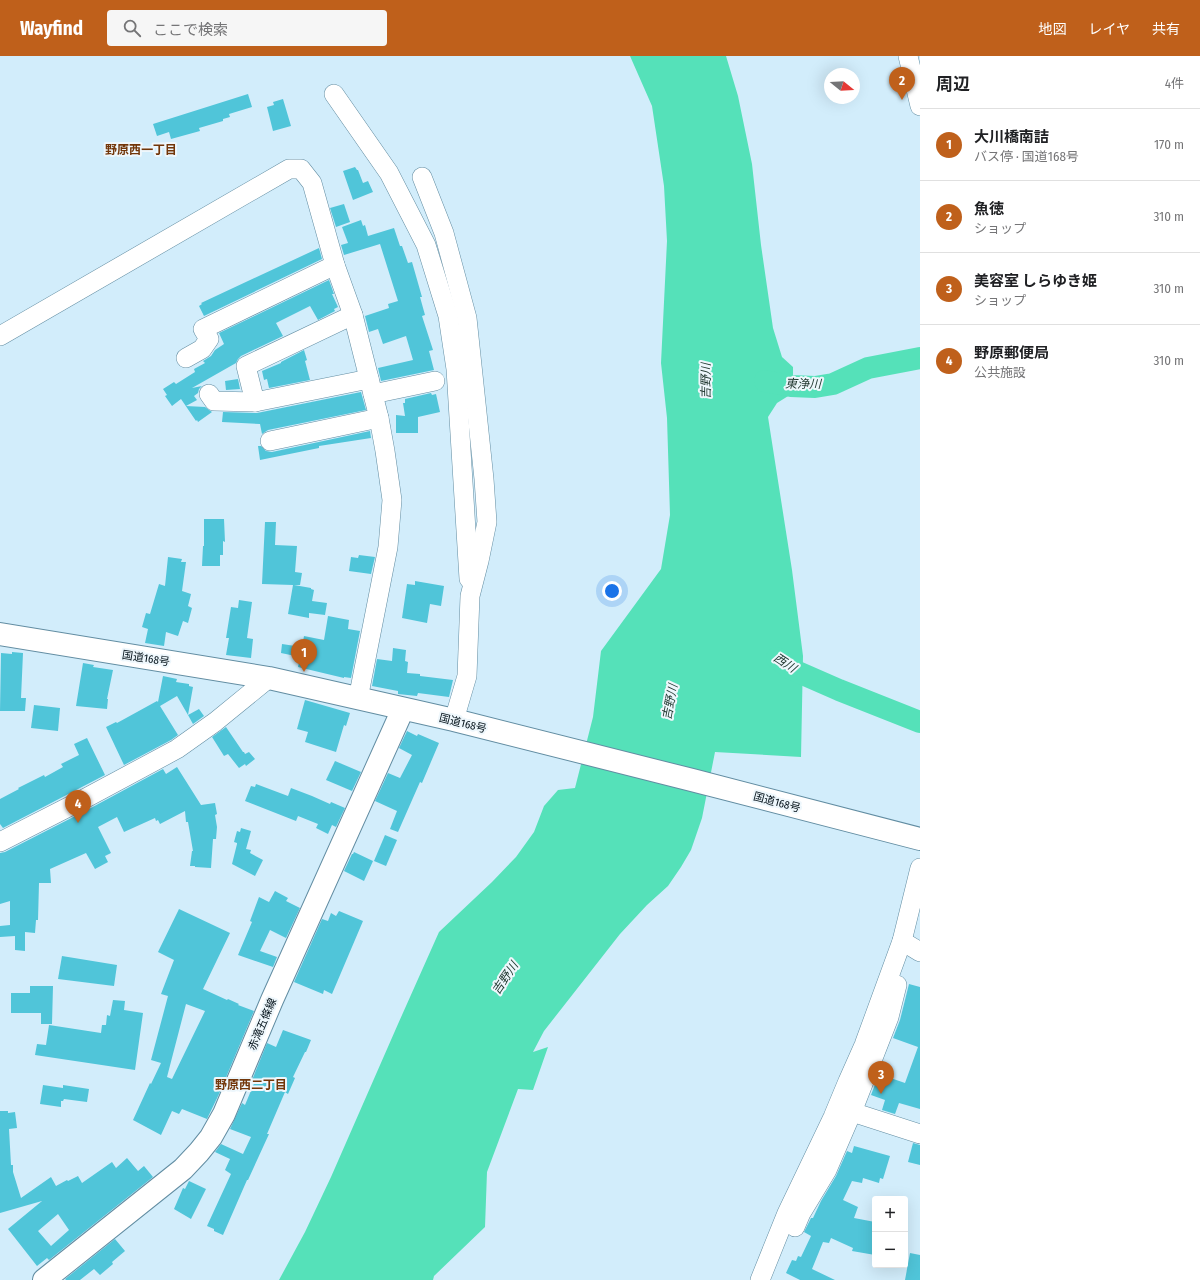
<!DOCTYPE html>
<html lang="ja">
<head>
<meta charset="utf-8">
<style>
  body { margin:0; font-family:"Fira Sans Condensed","Noto Sans JP",sans-serif; background:#f6f6f6; color:#202124 }
  .controls { position:absolute; right:12px; bottom:12px; display:grid; overflow:hidden; border-radius:4px; box-shadow:0 4px 16px #0002 }
  .controls button { width:36px; height:36px; display:grid; place-items:center; padding:0; border:0; border-bottom:1px solid #e0e0e0; background:#fff; color:#202124; font:20px sans-serif }
  .compass { position:absolute; left:824px; top:12px; width:36px; height:36px; border-radius:50%; background:#fff; box-shadow:0 4px 16px #0002; rotate:108deg }
  .you { position:absolute; left:612px; top:535px; width:14px; height:14px; margin:-10px; border:3px solid #fff; border-radius:50%; background:#1a73e8; box-shadow:0 0 0 6px #1a73e833 }
  .badge { display:grid; place-items:center; width:26px; height:26px; border-radius:50%; background:#bf601b; color:#fff; font-size:13px; font-weight:700 }
  .pin { position:absolute; translate:-50% -33px; filter:drop-shadow(0 1px 2px #0008) }
  .pin::after { content:''; position:absolute; top:21px; width:14px; height:12px; background:inherit; clip-path:polygon(0 0,100% 0,50% 100%) }
  .list { margin:0; padding:0; list-style:none }
  h2 { display:flex; justify-content:space-between; align-items:center; height:52px; margin:0; padding:0 16px; font-size:17px }
  h2 small { font-size:13px; font-weight:400; color:#757577 }
  .list li { display:grid; grid-template-columns:26px 1fr auto; gap:12px; align-items:center; box-sizing:border-box; height:72px; padding:0 16px; border-top:1px solid #e0e0e0 }
  .list b { display:block; font-size:15px; white-space:nowrap }
  .list p { margin:0; font-size:13px; white-space:nowrap; color:#757577 }
  .list em { font-size:13px; font-style:normal; color:#757577 }
  .icon { flex:none; width:22px; height:22px; fill:none; stroke:currentColor; stroke-width:2; stroke-linecap:round; stroke-linejoin:round }
  .map { position:relative; flex:none; width:920px; height:1224px; overflow:hidden }
  header { display:flex; align-items:center; gap:24px; box-sizing:border-box; height:56px; padding:0 20px; background:#bf601b; color:#fff }
  header strong { font-size:19px }
  nav { display:flex; gap:22px; margin-inline-start:auto; font-size:14px }
  .search { width:280px; height:36px; background:#f6f6f6; display:flex; align-items:center; gap:10px; box-sizing:border-box; padding:0 14px; border-radius:4px; color:#757577; font-size:15px }
  main { display:flex }
  aside { flex:1; background:#fff }
  .map>svg:first-child { display:block }
  .water { fill:#55e1b9 }
  .lines { fill:none; stroke-linecap:round; stroke-linejoin:round }
  .river { stroke:#55e1b9; stroke-width:22 }
  .building { fill:#50c5d9; fill-rule:evenodd }
  .minor-casing { stroke:#628da2; stroke-width:20 }
  .major-casing { stroke:#628da2; stroke-width:24 }
  .highway-casing { stroke:#628da2; stroke-width:24 }
  .minor { stroke:#fff; stroke-width:19 }
  .major { stroke:#fff; stroke-width:22 }
  .highway { stroke:#fff; stroke-width:22 }
  .labels { text-anchor:middle; stroke-width:4; stroke-linejoin:round; paint-order:stroke }
  .street-label { font-size:11px; fill:#021018; stroke:#eef7fc }
  .neighbourhood-label { font-size:12px; font-weight:bold; fill:#723609; stroke:#eef7fc }
  .water-label { font-size:12px; font-style:italic; fill:#1e352d; stroke:#eef7fc }
</style>
</head>
<body>
<header>
<strong>Wayfind</strong>
<div class="search"><svg class="icon" aria-label="search" viewBox="0 0 24 24"><circle cx="10" cy="10" r="6"/><path d="M15 15l6 6"/></svg>ここで検索</div>
<nav><a>地図</a><a>レイヤ</a><a>共有</a></nav>
</header>
<main>
<div class="map">
<svg width="920" height="1224" viewBox="0 0 920 1224">
  <rect width="100%" height="100%" fill="#d2edfb"/>
  <path class="water" d="M630 0H726L738 40 752 108 761 189 773 272 782 301 793 311V337L777 347 768 361 792 514 803 600 801 701 715 696 702 762 691 794 681 811 668 830 647 849 620 878 544 975 533 996 548 991 533 1034 518 1033 487 1116 485 1171 434 1220 433 1224H279L305 1176 331 1121 398 968 439 876 492 826 516 801 534 776 544 750 558 734 575 732 593 661 601 595 661 513 670 459 667 362 661 307 667 185 664 130 652 50Z"/>
  <g class="lines">
    <g class="river">
      <path d="M765 325 791 330 815 331 833 328 868 312 920 302"/>
      <path d="M777 602 791 613 839 634 920 666"/>
    </g>
  </g>
  <g class="building">
    <path d="M248 38 252 51 229 58 230 61 223 63V65L199 72 200 75 171 83 169 76 157 80 153 68Z"/>
    <path d="M283 43 291 70 273 75 267 51 274 49 273 46Z"/>
    <path d="M355 111 357 114H358L363 127 368 125 373 136 353 144 343 115Z"/>
    <path d="M344 148 350 166 336 171 330 152Z"/>
    <path d="M361 164 363 170 365 169 368 180 394 172 400 190H402L408 207 412 206 422 241H420L425 259 422 260 433 294 429 295 434 314 381 325 378 312 413 304 406 280 383 288 378 273 369 276 365 260 389 252 388 248 398 245 380 188 344 199 341 189 348 187 342 171Z"/>
    <path d="M319 192 322 203 204 260 199 250 202 248 201 247Z"/>
    <path d="M329 224 334 238H332L338 251 334 253 335 255 318 264 310 250 276 267 283 280 241 300 238 303 236 307 192 332 202 330 199 333 198 337 194 340 197 344 186 350 205 351 212 356 198 366 197 364 196 365 181 343 172 350 165 340 167 339 163 333 174 326 176 328 195 316 194 313 205 307 203 305 211 300 215 294 224 288 219 277Z"/>
    <path d="M304 294 307 304 305 305 310 324 269 332 267 323 264 324 262 315 281 307V306Z"/>
    <path d="M238 323 240 333 226 334 225 325Z"/>
    <path d="M361 336 366 354 268 374 262 378 260 368 222 366 223 356 257 357Z"/>
    <path d="M431 337 432 339 436 338 440 356 418 361V377H396V359L405 360 403 347H405V343Z"/>
    <path d="M370 375 371 382 319 390V392L260 404 258 390H261L266 395 272 396Z"/>
    <path d="M204 463H224L225 486 223 485V499H220V510H202L203 490H204Z"/>
    <path d="M265 466H276L275 489 297 490 295 516 302 517 300 529H294L311 532V533L314 534 312 545 327 547 325 559 309 557V562L288 558 293 529 262 528Z"/>
    <path d="M359 499 375 501 371 518 349 515 351 501 358 502Z"/>
    <path d="M168 501 182 503 181 506H186L182 535 191 538 188 550 192 552 188 567 183 565 178 580 166 576 164 590 145 587 148 573 142 571 146 557 150 558 159 528 165 530Z"/>
    <path d="M415 525 444 530 441 550 430 548 427 567 402 562 407 528 415 529Z"/>
    <path d="M239 544 252 546 247 582 253 583 251 602 226 599 229 582H226L231 551 238 552Z"/>
    <path d="M328 560 349 564 348 573 360 575 351 622 344 621V622L298 611 300 601 281 597 282 588 302 591 304 580 324 584Z"/>
    <path d="M393 592 406 594 405 605 408 606 407 617 420 618V620L453 624 449 641 418 637 417 640 398 638V635L372 630 377 603 392 605Z"/>
    <path d="M12 596 23 597 21 642H26L25 655H0L1 597 12 598Z"/>
    <path d="M83 607 94 609 93 611 113 614 107 643H108L107 653 76 650Z"/>
    <path d="M163 620 177 623 176 626 189 628V630L193 631 188 659 177 640 160 650 178 679 171 684 124 709 106 671 116 666 117 667 157 645 158 646Z"/>
    <path d="M305 644 350 657 346 670 344 669 336 696 305 686 308 676 297 673Z"/>
    <path d="M34 649 60 652 58 675 31 672Z"/>
    <path d="M199 653 204 660 193 668 188 659Z"/>
    <path d="M226 671 243 696H244L245 698 249 696 255 703 246 710 245 708 239 712 228 698 224 700 212 681Z"/>
    <path d="M407 675 417 680 418 678 439 687 422 727 420 726 398 776 390 773 397 755 375 745 388 717 400 722 412 699 399 692Z"/>
    <path d="M87 682 105 719 3 772 0 768V743L19 733 18 732 44 719 45 721 63 711 61 708 79 699 74 688Z"/>
    <path d="M335 705 361 716 352 735 326 724Z"/>
    <path d="M177 711 201 749 215 747 217 758 215 759 217 771 216 783H213L211 812 195 811V810H190L192 795H193L188 766H186L185 755 160 768 158 764 156 765 155 762 124 776 117 761 98 771 111 797 105 800 108 806 95 813 86 797 50 813 51 827H39L38 864H36L35 877 25 876V895L15 894V880L0 881V870L10 869V845L0 848V797L5 796 89 753 163 713 166 718Z"/>
    <path d="M256 728 288 740 291 732 312 740 330 748 331 746 345 752 336 771 332 769 328 778 316 772 318 768 298 760 296 765 245 745 251 730 255 731Z"/>
    <path d="M241 772 251 775 246 793 251 794 250 797 263 804 255 820 232 808 237 788V787L234 786 237 775 240 776Z"/>
    <path d="M385 779 397 784 386 810 374 805Z"/>
    <path d="M354 796 373 805 364 825 344 815 352 798H353Z"/>
    <path d="M275 835 288 842 286 845 300 852 286 882 270 874 260 895 277 901 273 911 238 899 252 866 250 865 259 841 269 846Z"/>
    <path d="M179 853 230 877 203 933 227 944 228 943 239 948 238 949 254 955 219 1038 207 1063 182 1053 179 1058 172 1055 161 1079 133 1064 150 1027 151 1028 161 1007 151 1004 168 940 161 938 174 904 158 896ZM186 948 205 955 172 1023 167 1021Z"/>
    <path d="M339 855 363 865 332 938 324 934 323 938 294 926 322 863 328 865 331 857 336 860Z"/>
    <path d="M62 900 117 909 114 930 58 923Z"/>
    <path d="M909 928 920 931V1053L899 1047 895 1058 882 1054 885 1044 871 1039 879 1018 905 1027 918 991 893 982 900 964Z"/>
    <path d="M30 930H53L52 968H41V957H11V937H30Z"/>
    <path d="M113 944 125 945 124 954 143 957 135 1014 35 999 37 988 46 989 49 969 101 977 102 969H106L107 959 110 960Z"/>
    <path d="M283 974 311 984 306 996H305L293 1021 295 1022 288 1038 285 1036 267 1078H269L248 1124H247L223 1179 214 1175V1173L207 1170 231 1118 225 1114 230 1103 215 1096 221 1088 243 1098 251 1081 230 1073 242 1047 245 1049 255 1025 252 1024 267 987 276 991Z"/>
    <path d="M43 1029 63 1032V1029L89 1033 87 1046 64 1043 63 1045H61V1051L40 1048Z"/>
    <path d="M0 1055H8V1057L15 1056 17 1072 9 1073 11 1109H13V1116L21 1142 51 1121 56 1130 67 1124 68 1125 78 1120 82 1127 112 1106 116 1112 127 1102 138 1115 144 1110 153 1121 49 1204 47 1202 37 1210 8 1173 42 1145 0 1157ZM58 1158 69 1174 51 1190 38 1175Z"/>
    <path d="M913 1087 920 1089V1109L908 1106Z"/>
    <path d="M854 1090 890 1100 883 1123 880 1122 879 1127 863 1122 862 1127 852 1125 843 1144 858 1151 854 1162 875 1166V1199L852 1195 853 1192 831 1182 829 1187 823 1186 812 1213 835 1224H800L786 1217 792 1204 796 1205 798 1200 801 1201 811 1180 804 1176 811 1162H813L821 1145 836 1120 847 1095 852 1097Z"/>
    <path d="M189 1125 206 1133 191 1163 174 1153 183 1132 185 1133Z"/>
    <path d="M115 1183 125 1195 112 1206 113 1208 100 1219 94 1213 80 1224H66L65 1223Z"/>
    <path d="M910 1197 920 1199V1224H905Z"/>
  </g>
  <g class="lines">
    <g class="minor-casing">
      <g id="minor">
        <path d="M908 0 920 50"/>
        <path d="M334 38 389 117 426 189 448 260 456 313 469 523"/>
        <path d="M422 121 444 177 467 262 484 423 487 466 479 505 470 540 467 620 454 664"/>
        <path d="M353 259 246 310 255 346 369 323"/>
        <path d="M0 280 289 113H301L312 127 335 209 353 259 379 362 385 395 392 444 388 491 358 643"/>
        <path d="M186 302 202 293 209 283 203 273 335 209"/>
        <path d="M209 338 214 345 255 346"/>
        <path d="M373 338 435 325"/>
        <path d="M270 385 379 362"/>
        <path d="M0 786 84 743 177 693 215 666 269 622"/>
        <path d="M902 885 920 896"/>
        <path d="M852 1056 920 1078"/>
        <path d="M795 1171 801 1157 827 1114 852 1056 889 961 897 929"/>
        <path d="M760 1224 787 1157 833 1061 848 1025 864 989 902 885 920 812"/>
      </g>
    </g>
    <g class="major-casing">
      <path id="major" d="M44 1224 183 1113 199 1096 211 1081 224 1058 272 944 403 653"/>
    </g>
    <g class="highway-casing">
      <path id="highway" d="M0 578 269 622 454 664 692 724 920 783"/>
    </g>
    <use href="#minor" class="minor"/>
    <use href="#major" class="major"/>
    <use href="#highway" class="highway"/>
  </g>
  <g class="labels">
    <g class="street-label">
      <text transform="translate(146 602) rotate(9)" y="4">国道168号</text>
      <text transform="translate(463 667) rotate(14)" y="4">国道168号</text>
      <text transform="translate(777 746) rotate(15)" y="4">国道168号</text>
      <text transform="translate(262 968) rotate(-67)" y="4">赤滝五條線</text>
    </g>
    <g class="neighbourhood-label">
      <text x="141" y="98">野原西一丁目</text>
      <text x="251" y="1033">野原西二丁目</text>
    </g>
    <g class="water-label">
      <text transform="translate(706 325) rotate(-90)" y="4">吉野川</text>
      <text transform="translate(803 328) rotate(1)" y="4">東浄川</text>
      <text transform="translate(785 607) rotate(33)" y="4">西川</text>
      <text transform="translate(670 646) rotate(-79)" y="4">吉野川</text>
      <text transform="translate(505 922) rotate(-56)" y="4">吉野川</text>
    </g>
  </g>
</svg>
<div class="controls">
<button>+</button>
<button>−</button>
</div>
<svg class="compass" viewBox="-18 -18 36 36"><path d="M0-13l5 13h-10z" fill="#e53935"/><path d="M0 13l5-13h-10z" fill="#757577"/></svg>
<div class="you"></div>
<div class="pin badge" style="left:304px;top:616px">1</div>
<div class="pin badge" style="left:902px;top:44px">2</div>
<div class="pin badge" style="left:881px;top:1038px">3</div>
<div class="pin badge" style="left:78px;top:767px">4</div>
</div>
<aside>
<h2>周辺<small>4件</small></h2>
<ul class="list">
<li><span class="badge">1</span><div><b>大川橋南詰</b><p>バス停 · 国道168号</p></div><em>170 m</em></li>
<li><span class="badge">2</span><div><b>魚徳</b><p>ショップ</p></div><em>310 m</em></li>
<li><span class="badge">3</span><div><b>美容室 しらゆき姫</b><p>ショップ</p></div><em>310 m</em></li>
<li><span class="badge">4</span><div><b>野原郵便局</b><p>公共施設</p></div><em>310 m</em></li>
</ul>
</aside>
</main>
</body>
</html>
